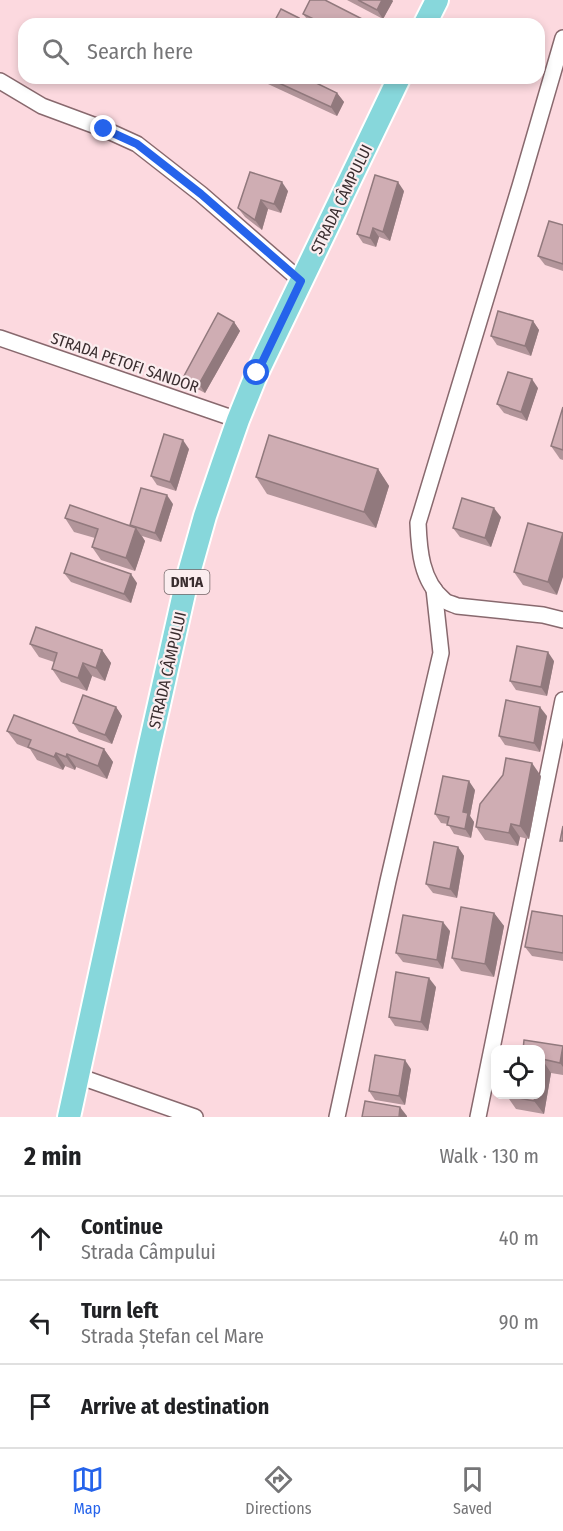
<!DOCTYPE html>
<html lang="en">
<head>
<meta charset="utf-8">
<style>
  body { margin:0; font-family:"Fira Sans Condensed",sans-serif; background:#f6f6f6; color:#202124 }
  .controls { position:absolute; right:18px; bottom:18px; display:grid; overflow:hidden; border-radius:12px; box-shadow:0 3px 9px #0003 }
  .controls button { width:54px; height:54px; display:grid; place-items:center; padding:0; border:0; border-bottom:2px solid #e0e0e0; background:#fff; color:#202124; font:30px sans-serif }
  .stop { position:absolute; width:18px; height:18px; margin:-14px; border:4px solid #2563eb; border-radius:50%; background:#fff }
  .stop.end { background:#2563eb; border-color:#fff; box-shadow:0 2px 6px #0008 }
  .list { margin:0; padding:0; list-style:none }
  h2 { display:flex; justify-content:space-between; align-items:center; height:78px; margin:0; padding:0 24px; font-size:26px }
  h2 small { font-size:20px; font-weight:400; color:#757577 }
  .list li { display:grid; grid-template-columns:39px 1fr auto; gap:18px; align-items:center; box-sizing:border-box; height:84px; padding:0 24px; border-top:2px solid #e0e0e0 }
  .list b { display:block; font-size:22px; white-space:nowrap }
  .list p { margin:0; font-size:20px; white-space:nowrap; color:#757577 }
  .list em { font-size:20px; font-style:normal; color:#757577 }
  .icon { flex:none; width:33px; height:33px; fill:none; stroke:currentColor; stroke-width:2; stroke-linecap:round; stroke-linejoin:round }
  .map { position:relative; flex:none; width:563px; height:1117px; overflow:hidden }
  .search { position:absolute; background:#fff; box-shadow:0 3px 9px #0003; left:18px; right:18px; top:18px; height:66px; display:flex; align-items:center; gap:15px; box-sizing:border-box; padding:0 21px; border-radius:18px; color:#757577; font-size:22px }
  .sheet { height:330px; background:#fff }
  nav { display:flex; justify-content:space-around; align-items:center; box-sizing:border-box; height:84px; border-top:2px solid #e0e0e0; background:#fff; font-size:16px; color:#757577 }
  nav a { display:grid; justify-items:center; gap:3px }
  nav .on { color:#2563eb }
  .map>svg:first-child { display:block }
  .lines { fill:none; stroke-linecap:round; stroke-linejoin:round }
  .street-casing { stroke:#88696e; stroke-width:18 }
  .primary-casing { stroke:#fff; stroke-width:26 }
  .street { stroke:#fff; stroke-width:15 }
  .primary { stroke:#87d7db; stroke-width:22 }
  .wall { fill:#b2959a }
  .shaded-wall { fill:#91797d }
  .building { fill:#cfadb3; stroke:#91797d; stroke-width:1.5 }
  .route { stroke:#2563eb; stroke-width:8 }
  .labels { text-anchor:middle; stroke-width:4.5; stroke-linejoin:round; paint-order:stroke }
  .shield { fill:#fbedef; stroke:#746769; stroke-width:1.5 }
  .shield-label { font-size:15px; font-weight:bold; fill:#3a2d2f }
  .street-label { font-size:16px; fill:#3a2d2f; stroke:#fbedef }
</style>
</head>
<body>
<div class="map">
<svg width="563" height="1117" viewBox="0 0 563 1117">
  <rect width="100%" height="100%" fill="#fcd9df"/>
  <g class="lines">
    <g class="street-casing">
      <g id="street">
        <path d="M563 38 520 186 418 523C419 549 421 581 444 600 447 603 453 604 457 606L543 615 563 620"/>
        <path d="M0 81 42 106 104 129 137 144 201 194 301 281"/>
        <path d="M0 338 238 420"/>
        <path d="M78 1076 195 1117"/>
        <path d="M337 1117 388 881 441 653 434 589"/>
        <path d="M478 1117 563 700"/>
      </g>
    </g>
    <g class="primary-casing">
      <g id="primary">
        <path d="M425 24 437 0"/>
        <path d="M69 1117 148 753 187 580 205 516 223 463 238 420 257 373 399 78"/>
      </g>
    </g>
    <use href="#street" class="street"/>
    <use href="#primary" class="primary"/>
  </g>
  <g class="wall">
    <path d="M347 0H392L393 1 383 19Z"/>
    <path d="M303 14 370 23 371 24H312L310 23Z"/>
    <path d="M255 78H306L337 93 344 102 337 116Z"/>
    <path d="M288 191 281 213 268 209 262 230 245 217 238 208Z"/>
    <path d="M404 191 390 241 379 237 376 247 363 243 357 234Z"/>
    <path d="M563 225V271L545 265 538 256Z"/>
    <path d="M533 321 539 330 531 356 497 345 491 336Z"/>
    <path d="M234 322 240 331 205 393 190 385 184 376Z"/>
    <path d="M538 388 527 421 504 413 497 404Z"/>
    <path d="M563 407V460L560 459 551 446Z"/>
    <path d="M189 449 176 491 157 485 151 476Z"/>
    <path d="M378 469 389 486 376 528 267 494 256 477Z"/>
    <path d="M173 504 161 542 142 536 145 541 135 571 101 560 92 547 95 538 74 532 65 518 130 525Z"/>
    <path d="M501 517 491 547 460 537 453 528Z"/>
    <path d="M528 523 557 595 523 585 514 572Z"/>
    <path d="M64 573 137 583 131 603 71 582Z"/>
    <path d="M30 644 102 650 111 663 105 681 92 676 87 691 61 682 52 669 54 662 39 657Z"/>
    <path d="M554 661 547 696 516 690 510 681Z"/>
    <path d="M116 707 122 716 112 744 79 732 73 723Z"/>
    <path d="M547 716 540 752 505 745 499 736Z"/>
    <path d="M7 731 104 749 113 762 107 779 76 767 75 770 65 766 63 770 37 760 30 749 17 744Z"/>
    <path d="M541 776 529 839 520 837 518 846 485 840 476 827Z"/>
    <path d="M475 790 470 816 474 822 471 838 454 834 448 824 441 823 435 814Z"/>
    <path d="M458 847 464 856 457 898 433 893 426 884Z"/>
    <path d="M494 913 504 926 494 977 461 971 452 958Z"/>
    <path d="M563 916V961L532 956 525 947Z"/>
    <path d="M450 931 443 969 403 962 396 953Z"/>
    <path d="M436 987 428 1031 395 1026 389 1017Z"/>
    <path d="M563 1046V1075L551 1073 544 1114 516 1109 507 1096 540 1050Z"/>
    <path d="M411 1069 405 1105 375 1100 369 1091Z"/>
  </g>
  <g class="shaded-wall">
    <path d="M382 0H392L393 1 383 19 377 10Z"/>
    <path d="M299 18 304 24H297Z"/>
    <path d="M337 93 344 102 337 116 331 107Z"/>
    <path d="M282 182 288 191 281 213 274 204Z"/>
    <path d="M398 182 404 191 390 241 383 232Z"/>
    <path d="M261 200 268 209 262 230 255 220Z"/>
    <path d="M373 228 379 237 376 247 370 238Z"/>
    <path d="M533 321 539 330 531 356 525 346Z"/>
    <path d="M234 322 240 331 205 393 199 384Z"/>
    <path d="M532 379 538 388 527 421 521 412Z"/>
    <path d="M183 440 189 449 176 491 170 482Z"/>
    <path d="M378 469 389 486 376 528 364 512Z"/>
    <path d="M167 495 173 504 161 542 155 533Z"/>
    <path d="M494 508 501 517 491 547 485 538Z"/>
    <path d="M136 528 145 541 135 571 126 558Z"/>
    <path d="M563 533V577L557 595 548 582Z"/>
    <path d="M131 574 137 583 131 603 124 594Z"/>
    <path d="M102 650 111 663 105 681 96 668Z"/>
    <path d="M548 652 554 661 547 696 541 687Z"/>
    <path d="M83 663 92 676 87 691 78 678Z"/>
    <path d="M116 707 122 716 112 744 105 735Z"/>
    <path d="M540 707 547 716 540 752 534 743Z"/>
    <path d="M104 749 113 762 107 779 98 766Z"/>
    <path d="M56 753 65 766 63 770 54 757Z"/>
    <path d="M67 754 76 767 75 770 66 757Z"/>
    <path d="M532 763 541 776 529 839 520 826Z"/>
    <path d="M469 781 475 790 470 816 474 822 471 838 465 829 463 812Z"/>
    <path d="M511 824 520 837 518 846 509 833Z"/>
    <path d="M458 847 464 856 457 898 450 889Z"/>
    <path d="M494 913 504 926 494 977 485 964Z"/>
    <path d="M443 922 450 931 443 969 437 960Z"/>
    <path d="M429 978 436 987 428 1031 421 1022Z"/>
    <path d="M563 1047V1067L560 1063Z"/>
    <path d="M542 1059 551 1073 544 1114 534 1101 536 1095H540V1066Z"/>
    <path d="M405 1060 411 1069 405 1105 399 1096Z"/>
    <path d="M400 1107 407 1116V1117H399Z"/>
  </g>
  <g class="building">
    <path d="M310 0H325L370 23V24H324L303 14Z"/>
    <path d="M358 0H382L377 10Z"/>
    <path d="M281 9 299 18 297 24H273Z"/>
    <path d="M268 78H306L337 93 331 107Z"/>
    <path d="M250 172 282 182 274 204 261 200 255 220 238 208Z"/>
    <path d="M375 175 398 182 383 232 373 228 370 238 357 234Z"/>
    <path d="M549 221 563 225V264L538 256Z"/>
    <path d="M498 311 533 321 525 346 491 336Z"/>
    <path d="M218 313 234 322 199 384 184 376Z"/>
    <path d="M508 372 532 379 521 412 497 404Z"/>
    <path d="M563 407V450L551 446Z"/>
    <path d="M164 434 183 440 170 482 151 476Z"/>
    <path d="M269 435 378 469 364 512 256 477Z"/>
    <path d="M141 488 167 495 155 533 130 525Z"/>
    <path d="M462 498 494 508 485 538 453 528Z"/>
    <path d="M70 505 136 528 126 558 92 547 98 529 65 518Z"/>
    <path d="M528 523 563 533 548 582 514 572Z"/>
    <path d="M71 553 131 574 124 594 64 573Z"/>
    <path d="M36 627 102 650 96 668 83 663 78 678 52 669 57 653 30 644Z"/>
    <path d="M517 646 548 652 541 687 510 681Z"/>
    <path d="M83 695 116 707 105 735 73 723Z"/>
    <path d="M506 700 540 707 534 743 499 736Z"/>
    <path d="M14 715 104 749 98 766 67 754 66 757 56 753 54 757 28 747 31 740 7 731Z"/>
    <path d="M506 758 532 763 520 826 511 824 509 833 476 827 480 804 503 775Z"/>
    <path d="M443 776 469 781 463 812 468 813 465 829 447 825 449 817 435 814Z"/>
    <path d="M563 826V841H560Z"/>
    <path d="M434 842 458 847 450 889 426 884Z"/>
    <path d="M461 907 494 913 485 964 452 958Z"/>
    <path d="M532 911 563 916V953L525 947Z"/>
    <path d="M403 915 443 922 437 960 396 953Z"/>
    <path d="M396 972 429 978 421 1022 389 1017Z"/>
    <path d="M524 1040 563 1046 560 1063 542 1059 540 1066V1050H523Z"/>
    <path d="M375 1055 405 1060 399 1096 369 1091Z"/>
    <path d="M507 1095H536L534 1101 507 1096Z"/>
    <path d="M365 1101 400 1107 399 1117H362Z"/>
  </g>
  <g class="lines">
    <path class="route" d="M104 129 137 144 201 194 301 281 257 373"/>
  </g>
  <g class="labels">
    <rect class="shield" x="164.5" y="570" width="45" height="24" rx="4.5"/>
    <g class="shield-label">
      <text x="187" y="587">DN1A</text>
    </g>
    <g class="street-label">
      <text transform="translate(341 199) rotate(-64)" y="6">STRADA CÂMPULUI</text>
      <text transform="translate(125 362) rotate(19)" y="6">STRADA PETOFI SANDOR</text>
      <text transform="translate(167 670) rotate(-77)" y="6">STRADA CÂMPULUI</text>
    </g>
  </g>
</svg>
<div class="controls">
<button><svg class="icon" aria-label="locate" viewBox="0 0 24 24"><circle cx="12" cy="12" r="6"/><path d="M12 2v4M12 18v4M2 12h4M18 12h4"/></svg></button>
</div>
<div class="stop" style="left:257px;top:373px"></div>
<div class="stop end" style="left:104px;top:129px"></div>
<div class="search"><svg class="icon" aria-label="search" viewBox="0 0 24 24"><circle cx="10" cy="10" r="6"/><path d="M15 15l6 6"/></svg>Search here</div>
</div>
<section class="sheet">
<h2>2 min<small>Walk · 130 m</small></h2>
<ul class="list">
<li><svg class="icon" aria-label="ahead" viewBox="0 0 24 24"><path d="M12 20V5M6 11l6-6 6 6"/></svg><div><b>Continue</b><p>Strada Câmpului</p></div><em>40 m</em></li>
<li><svg class="icon" aria-label="left" viewBox="0 0 24 24"><path d="M17 20v-9H6M10 6l-5 5 5 5"/></svg><div><b>Turn left</b><p>Strada Ștefan cel Mare</p></div><em>90 m</em></li>
<li><svg class="icon" aria-label="arrive" viewBox="0 0 24 24"><path d="M6 21V4h12l-3 4 3 4H6"/></svg><div><b>Arrive at destination</b></div></li>
</ul>
</section>
<nav>
<a class="on"><svg class="icon" aria-label="map" viewBox="0 0 24 24"><path d="M3 6l6-2 6 2 6-2v14l-6 2-6-2-6 2zM9 4v14M15 6v14"/></svg>Map</a>
<a><svg class="icon" aria-label="directions" viewBox="0 0 24 24"><path d="M12 3l9 9-9 9-9-9zM9 14v-3h6M13 9l2 2-2 2"/></svg>Directions</a>
<a><svg class="icon" aria-label="saved" viewBox="0 0 24 24"><path d="M7 4h10v16l-5-4-5 4z"/></svg>Saved</a>
</nav>
</body>
</html>
